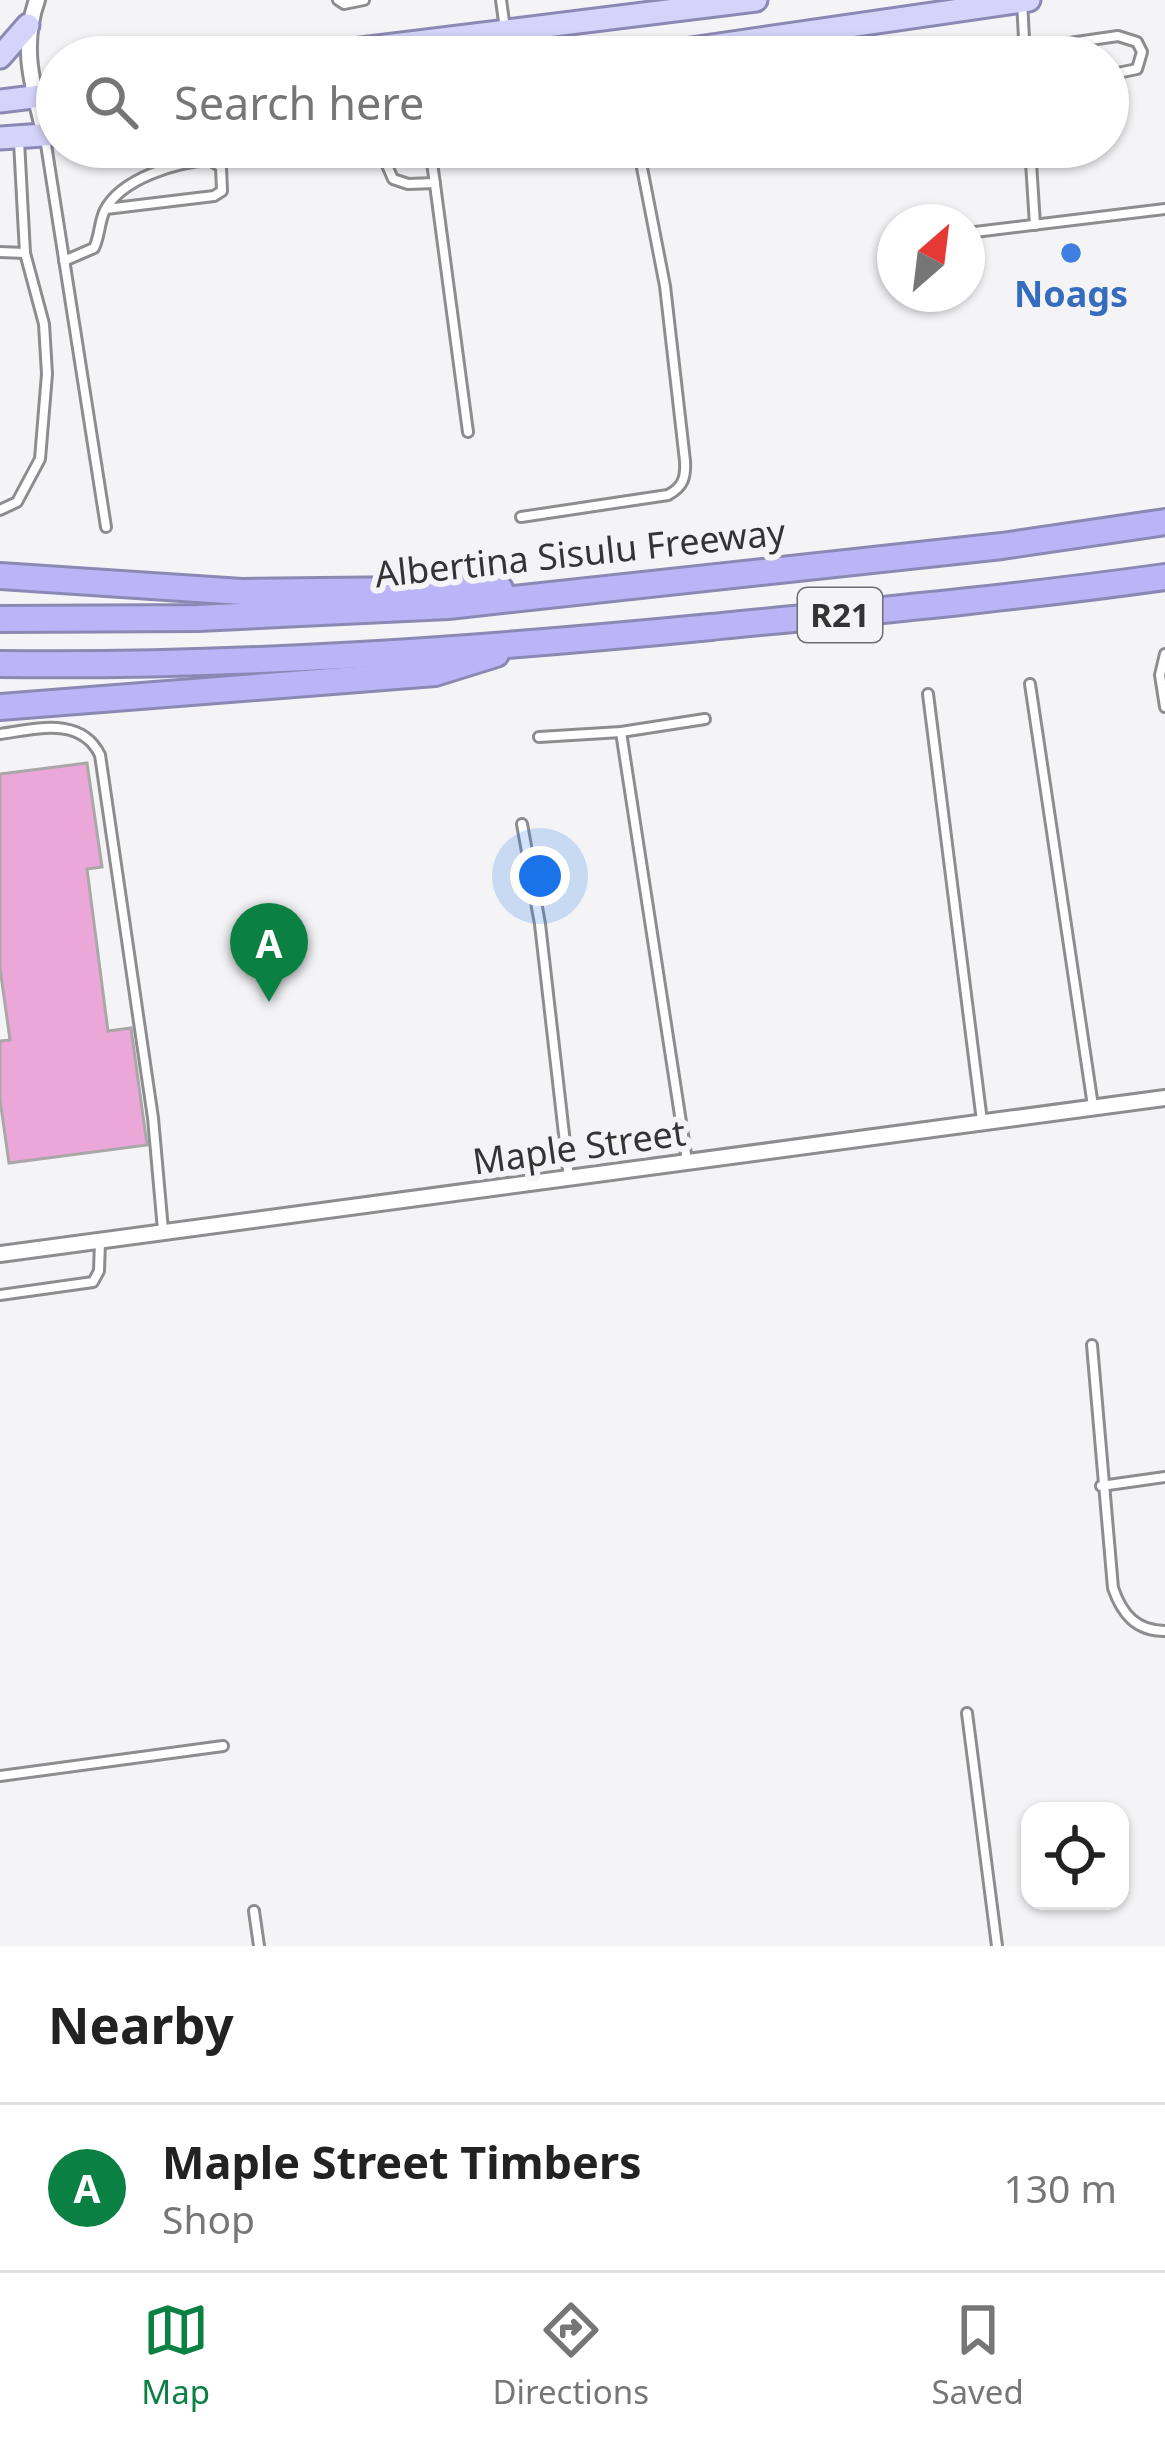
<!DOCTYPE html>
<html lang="en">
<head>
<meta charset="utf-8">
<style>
  body { margin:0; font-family:"Noto Sans",sans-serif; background:#f2f2f2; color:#222 }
  .controls { position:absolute; right:36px; bottom:36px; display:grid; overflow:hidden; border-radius:24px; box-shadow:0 3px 9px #0004 }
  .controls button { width:108px; height:108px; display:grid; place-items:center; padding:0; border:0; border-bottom:3px solid #e0e0e0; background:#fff; color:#222; font:60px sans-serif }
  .compass { position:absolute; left:877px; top:204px; width:108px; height:108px; border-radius:50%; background:#fff; box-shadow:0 3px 9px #0004; rotate:28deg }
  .you { position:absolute; left:540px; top:876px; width:42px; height:42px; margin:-30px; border:9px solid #fff; border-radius:50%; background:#1a73e8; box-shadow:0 0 0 18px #1a73e833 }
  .badge { display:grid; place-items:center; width:78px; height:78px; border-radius:50%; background:#0b8043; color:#fff; font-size:39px; font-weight:700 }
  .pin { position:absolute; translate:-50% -99px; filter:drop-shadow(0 3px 6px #0008) }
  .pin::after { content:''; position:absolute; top:63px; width:42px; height:36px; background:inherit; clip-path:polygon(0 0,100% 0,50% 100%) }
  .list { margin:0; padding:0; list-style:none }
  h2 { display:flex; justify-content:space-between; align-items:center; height:156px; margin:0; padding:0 48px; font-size:51px }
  h2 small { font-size:39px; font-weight:400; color:#767676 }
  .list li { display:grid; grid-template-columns:78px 1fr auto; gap:36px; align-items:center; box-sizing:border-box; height:168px; padding:0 48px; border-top:3px solid #e0e0e0 }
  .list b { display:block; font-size:45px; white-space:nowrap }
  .list p { margin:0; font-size:39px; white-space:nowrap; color:#767676 }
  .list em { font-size:39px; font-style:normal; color:#767676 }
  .icon { flex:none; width:66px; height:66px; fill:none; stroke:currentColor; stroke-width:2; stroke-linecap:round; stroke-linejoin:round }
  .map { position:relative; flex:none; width:1165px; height:1946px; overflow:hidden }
  .search { position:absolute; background:#fff; box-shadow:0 3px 9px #0004; left:36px; right:36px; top:36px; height:132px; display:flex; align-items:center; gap:30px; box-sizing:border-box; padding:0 42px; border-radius:66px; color:#767676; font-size:45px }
  .sheet { height:324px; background:#fff }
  nav { display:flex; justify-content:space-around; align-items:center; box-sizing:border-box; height:168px; border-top:3px solid #e0e0e0; background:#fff; font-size:33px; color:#767676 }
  nav a { display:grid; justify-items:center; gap:6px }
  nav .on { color:#0b8043 }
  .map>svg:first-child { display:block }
  .building { fill:#eba7d8; stroke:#aaa7a9; stroke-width:3 }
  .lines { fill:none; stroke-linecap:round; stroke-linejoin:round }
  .service-casing { stroke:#8d8c8f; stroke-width:14 }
  .minor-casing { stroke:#8d8c8f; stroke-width:20 }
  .primary-casing { stroke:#8c88b4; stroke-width:27 }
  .motorway-casing { stroke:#8c88b4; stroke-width:30 }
  .service { stroke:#fff; stroke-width:8 }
  .minor { stroke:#fff; stroke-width:14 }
  .primary { stroke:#d6d3fb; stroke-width:21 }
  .motorway { stroke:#bbb5f8; stroke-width:24 }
  .shop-dot { fill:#3f7fe0; stroke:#f4f3f6; stroke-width:4.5 }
  .labels { text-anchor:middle; stroke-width:12; stroke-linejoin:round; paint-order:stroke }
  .shield { fill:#f4f3f6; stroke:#6e6d6f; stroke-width:3 }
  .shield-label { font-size:33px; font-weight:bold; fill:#343435 }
  .shop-label { font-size:36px; font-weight:bold; fill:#366cbe; stroke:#f4f3f6 }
  .street-label { font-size:36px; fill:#343435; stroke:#f4f3f6 }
</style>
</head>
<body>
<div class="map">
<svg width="1165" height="1946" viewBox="0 0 1165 1946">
  <rect width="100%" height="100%" fill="#f4f3f6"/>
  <path class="building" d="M87 763 102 867 87 869 108 1031 131 1028 147 1145 9 1163 0 1100V1041L10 1040 0 968V774Z"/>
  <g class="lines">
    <g class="service-casing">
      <g id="service">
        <path d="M338 0 344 4 364 0"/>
        <path d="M501 0 505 29"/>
        <path d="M1022 1 1025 57"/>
        <path d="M972 57 1118 36 1137 42 1142 52 1137 69 1108 75"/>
        <path d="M45 138 106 527"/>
        <path d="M379 147 393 179 408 184 435 183"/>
        <path d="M430 147 468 432"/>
        <path d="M1030 147 1035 225"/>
        <path d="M279 149 313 147"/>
        <path d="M967 233 1165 209"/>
        <path d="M0 252 25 253"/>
        <path d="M64 261 94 248C100 236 99 222 105 210 122 178 177 162 210 160L221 167 222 191 214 196 106 209"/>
        <path d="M0 510 17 502 40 459 47 374 44 324 25 253 19 141"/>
        <path d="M521 517 668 495C683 487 686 478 685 461L665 286 638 147"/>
        <path d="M1165 654 1160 675 1165 707"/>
        <path d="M1030 684 1093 1106"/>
        <path d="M928 694 982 1121"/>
        <path d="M621 732 687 1161"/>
        <path d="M0 734C36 729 81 716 100 755L153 1118 163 1230"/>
        <path d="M539 737 621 732 705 719"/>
        <path d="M522 824 540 924 569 1178"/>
        <path d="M0 1295 93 1282 99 1271 100 1241"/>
        <path d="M1092 1345 1113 1588C1122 1614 1136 1631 1165 1631"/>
        <path d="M1101 1486 1165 1477"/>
        <path d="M967 1713 997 1946"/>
        <path d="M0 1776 223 1746"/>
        <path d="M254 1911 259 1946"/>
      </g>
    </g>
    <g class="minor-casing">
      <g id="minor">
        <path d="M37 0C20 48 33 87 45 135"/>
        <path d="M0 1254 1165 1098"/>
      </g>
    </g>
    <g class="primary-casing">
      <g id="primary">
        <path d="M0 57 28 25"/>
        <path d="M296 57 756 0"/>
        <path d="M636 57 1029 0"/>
        <path d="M0 101 57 94"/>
        <path d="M0 138 57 134"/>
      </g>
    </g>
    <g class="motorway-casing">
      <g id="motorway">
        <path d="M0 576 242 592 500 589"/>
        <path d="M0 619 198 618 448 606 1002 546 1165 522"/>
        <path d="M0 664C238 667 474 650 711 627 863 612 1014 598 1165 577"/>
        <path d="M0 707 435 673 496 654"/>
      </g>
    </g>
    <use href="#service" class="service"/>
    <use href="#minor" class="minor"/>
    <use href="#primary" class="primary"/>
    <use href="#motorway" class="motorway"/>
  </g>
  <circle class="shop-dot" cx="1071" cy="253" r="12"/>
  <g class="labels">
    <rect class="shield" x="798" y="588" width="84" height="54" rx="9"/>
    <g class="shield-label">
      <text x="840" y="627">R21</text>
    </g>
    <g class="shop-label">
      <text x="1071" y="307">Noags</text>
    </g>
    <g class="street-label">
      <text transform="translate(580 553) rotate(-6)" y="13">Albertina Sisulu Freeway</text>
      <text transform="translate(579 1147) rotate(-8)" y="13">Maple Street</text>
    </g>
  </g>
</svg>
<div class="controls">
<button><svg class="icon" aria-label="locate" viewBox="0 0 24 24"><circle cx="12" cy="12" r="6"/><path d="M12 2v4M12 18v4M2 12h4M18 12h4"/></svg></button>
</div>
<svg class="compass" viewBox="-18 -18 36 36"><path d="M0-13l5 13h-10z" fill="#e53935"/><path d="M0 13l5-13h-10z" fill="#767676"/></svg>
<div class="you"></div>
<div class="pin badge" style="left:269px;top:1002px">A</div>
<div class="search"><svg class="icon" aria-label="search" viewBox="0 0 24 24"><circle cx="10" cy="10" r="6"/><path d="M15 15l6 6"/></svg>Search here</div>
</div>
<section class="sheet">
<h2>Nearby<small></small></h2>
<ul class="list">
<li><span class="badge">A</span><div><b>Maple Street Timbers</b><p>Shop</p></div><em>130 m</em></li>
</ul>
</section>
<nav>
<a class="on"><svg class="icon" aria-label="map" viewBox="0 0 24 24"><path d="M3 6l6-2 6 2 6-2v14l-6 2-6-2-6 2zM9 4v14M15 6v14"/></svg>Map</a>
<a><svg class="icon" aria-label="directions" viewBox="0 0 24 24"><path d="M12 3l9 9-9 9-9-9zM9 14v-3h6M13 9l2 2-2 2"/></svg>Directions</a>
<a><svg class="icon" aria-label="saved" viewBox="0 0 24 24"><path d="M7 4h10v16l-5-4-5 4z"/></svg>Saved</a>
</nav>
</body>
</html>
